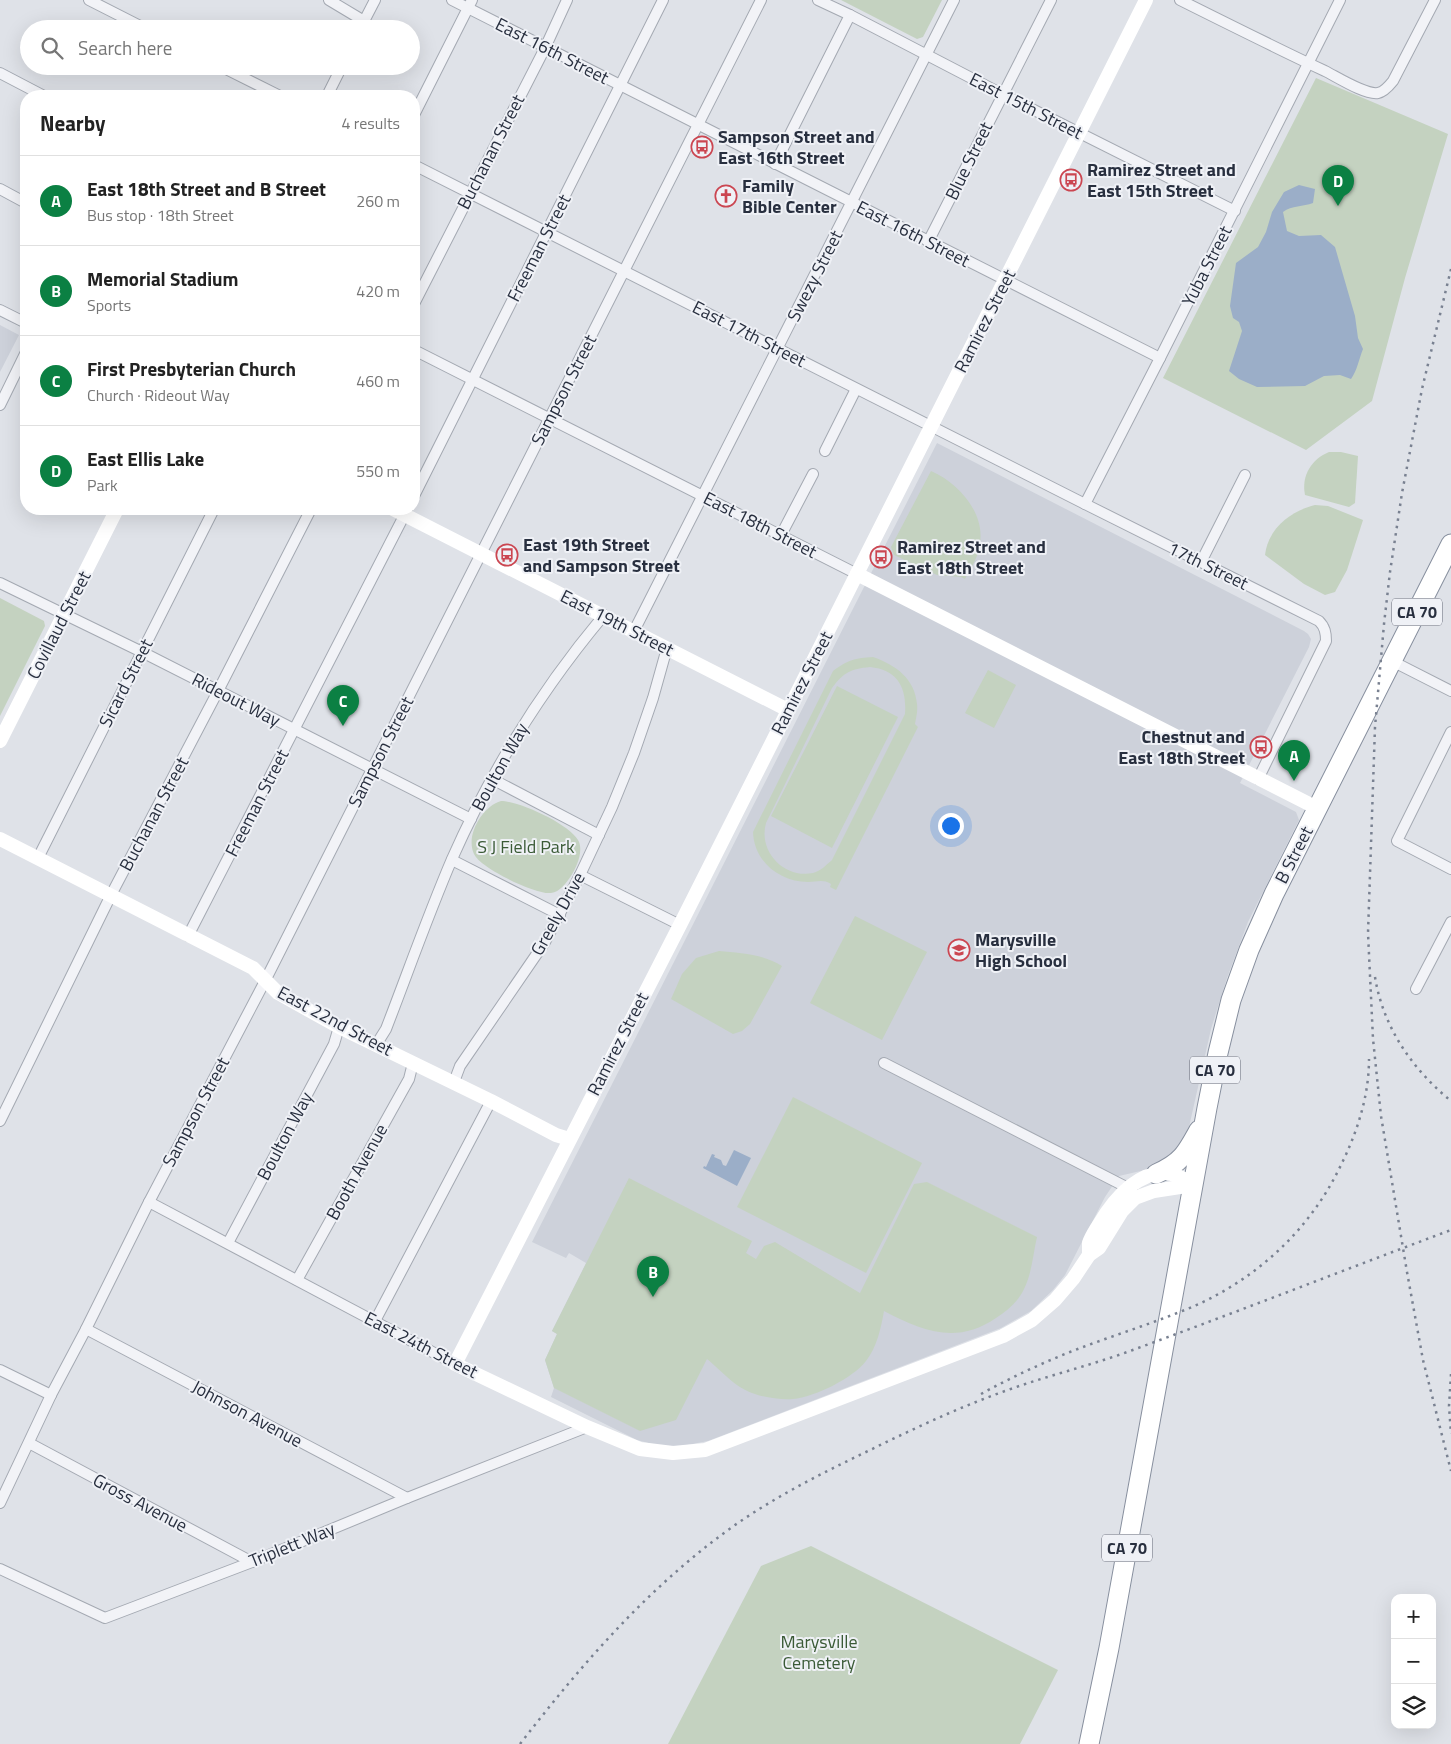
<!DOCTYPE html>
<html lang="en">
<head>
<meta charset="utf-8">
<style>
  body { margin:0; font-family:"Titillium Web",sans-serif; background:#f2f2f2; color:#222 }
  .controls { position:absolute; right:15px; bottom:15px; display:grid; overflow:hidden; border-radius:10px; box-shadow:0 5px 20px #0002 }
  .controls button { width:45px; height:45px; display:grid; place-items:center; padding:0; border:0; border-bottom:1px solid #e0e0e0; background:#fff; color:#222; font:25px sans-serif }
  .you { position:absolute; left:950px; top:825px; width:18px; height:18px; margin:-12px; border:4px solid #fff; border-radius:50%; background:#1a73e8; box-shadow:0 0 0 8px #1a73e833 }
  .badge { display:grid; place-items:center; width:32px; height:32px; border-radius:50%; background:#0b8043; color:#fff; font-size:16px; font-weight:700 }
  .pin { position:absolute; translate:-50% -41px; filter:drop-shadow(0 1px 2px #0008) }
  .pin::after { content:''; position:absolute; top:26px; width:18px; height:15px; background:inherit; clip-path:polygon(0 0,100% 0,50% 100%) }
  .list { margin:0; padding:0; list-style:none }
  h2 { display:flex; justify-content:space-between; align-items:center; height:65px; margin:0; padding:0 20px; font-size:21px }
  h2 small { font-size:16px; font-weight:400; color:#767676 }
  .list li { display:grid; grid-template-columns:32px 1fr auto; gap:15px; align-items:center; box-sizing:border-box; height:90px; padding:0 20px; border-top:1px solid #e0e0e0 }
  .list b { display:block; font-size:19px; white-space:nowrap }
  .list p { margin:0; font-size:16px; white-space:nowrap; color:#767676 }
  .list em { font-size:16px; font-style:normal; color:#767676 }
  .icon { flex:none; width:28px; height:28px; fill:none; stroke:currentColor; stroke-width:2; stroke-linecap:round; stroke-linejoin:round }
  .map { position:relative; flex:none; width:1451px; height:1744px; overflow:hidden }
  .search { position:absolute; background:#fff; box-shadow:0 5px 20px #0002; left:20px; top:20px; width:400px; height:55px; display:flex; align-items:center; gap:12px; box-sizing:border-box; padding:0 18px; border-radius:28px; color:#767676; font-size:19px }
  .panel { position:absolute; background:#fff; box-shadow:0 5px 20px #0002; left:20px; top:90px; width:400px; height:425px; border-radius:20px }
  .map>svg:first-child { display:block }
  .built { fill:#cdd1da }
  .green { fill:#c4d2c0; fill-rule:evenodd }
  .water { fill:#9baec8 }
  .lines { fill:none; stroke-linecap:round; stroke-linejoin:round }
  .street-casing { stroke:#a4a9b2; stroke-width:12 }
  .highway-casing { stroke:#878f9e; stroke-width:21 }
  .street { stroke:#f2f3f7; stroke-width:10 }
  .secondary { stroke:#fff; stroke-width:14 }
  .highway { stroke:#fff; stroke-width:19 }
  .rail { stroke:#798191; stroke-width:2.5; stroke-dasharray:2.5 5; stroke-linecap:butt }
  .labels { text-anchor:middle; stroke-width:4; stroke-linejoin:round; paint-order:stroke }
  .shield { fill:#eff1f6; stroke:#646976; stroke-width:1 }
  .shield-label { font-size:16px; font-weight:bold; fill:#282f3f }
  .street-label { font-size:18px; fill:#282f3f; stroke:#eff1f6 }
  .poi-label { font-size:18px; font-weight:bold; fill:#282f3f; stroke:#eff1f6; text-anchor:start }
  .park-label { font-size:18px; fill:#3a5a36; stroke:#eff1f6 }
</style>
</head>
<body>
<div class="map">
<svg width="1451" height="1744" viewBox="0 0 1451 1744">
  <rect width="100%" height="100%" fill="#dfe2e8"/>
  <g class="built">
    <path d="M0 325 19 335 0 372Z"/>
    <path d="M937 443 1304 631 1308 634 1311 639 1309 647 1240 783 1296 812 1299 820 1248 922 1227 978 1211 1029 1185 1145 1162 1166 1119 1176 1105 1197 1065 1275 1053 1290 1031 1311 1001 1328 708 1441 682 1446H660L637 1440 551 1397 554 1388 545 1360 557 1334 552 1331 586 1263 569 1253 566 1258 532 1242Z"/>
  </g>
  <g class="green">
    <path d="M841 0H942L923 37 917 39Z"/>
    <path d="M1316 78 1448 134 1405 278 1372 401 1306 450 1163 378Z"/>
    <path d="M1329 452H1341L1358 456 1355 503 1349 507 1305 495C1301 475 1312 459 1329 452Z"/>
    <path d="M931 471C957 482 985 512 980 543 979 556 971 568 965 579L961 577 937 575 894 555 891 547Z"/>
    <path d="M1315 505 1328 506 1363 520 1347 570 1335 592 1325 595 1304 584 1265 555C1268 529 1290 511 1315 505Z"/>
    <path d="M0 598 44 621 45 626 0 716Z"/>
    <path d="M873 657C896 665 915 679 917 704 918 711 916 718 915 724L918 727 836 890 830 887 831 884C823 879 817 882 808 882 780 882 754 862 753 832L833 671C848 660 855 658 873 657ZM870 667C898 670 907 688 905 714L832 860C826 865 821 871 813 873 784 879 758 851 766 823L832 688C844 672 851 669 870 667Z"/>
    <path d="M988 670 1016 685 994 728 965 713Z"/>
    <path d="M837 686 898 717 832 848 771 816Z"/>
    <path d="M501 801C519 801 569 824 578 840 584 850 577 867 571 876 566 883 560 892 551 893 536 895 480 868 474 854 465 835 483 806 501 801Z"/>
    <path d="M855 916 927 952 882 1040 810 1003Z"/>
    <path d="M719 951C740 953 764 954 782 966L750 1024 742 1031 733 1034 671 999 682 974 696 958Z"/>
    <path d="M793 1097 922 1163 866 1273 737 1207Z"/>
    <path d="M629 1178 752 1241 746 1253 756 1259 764 1246 775 1242 860 1293 914 1184 927 1182 1037 1237C1033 1254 1032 1273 1024 1289 1018 1302 1008 1310 996 1318 957 1345 922 1331 884 1311 881 1328 877 1347 866 1361 853 1378 815 1397 793 1399 782 1400 766 1398 755 1394 735 1388 722 1371 707 1359L676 1420 640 1431 554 1388 545 1360 557 1334 552 1331Z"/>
    <path d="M811 1546 1058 1670 1020 1744H668L761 1566Z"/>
  </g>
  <g class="water">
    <path d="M1299 185 1315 189 1313 203C1303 207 1292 205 1283 212L1287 231 1299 236 1321 235 1335 247 1355 316 1358 338 1363 349C1359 359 1357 371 1351 379L1340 375 1324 376 1305 386 1257 387 1239 379 1229 371 1242 331 1239 322 1233 318 1230 306 1236 263 1258 247 1266 232 1272 212 1284 192Z"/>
    <path d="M734 1150 751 1158 737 1186 703 1168 704 1166 706 1167 712 1154 715 1155 714 1157 721 1160 723 1165 726 1166Z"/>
  </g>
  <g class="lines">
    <g class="street-casing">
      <g id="street">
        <path d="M89 0 146 29"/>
        <path d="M329 0 364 21"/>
        <path d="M452 0 1160 358"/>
        <path d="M818 0 850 15 1002 94 1235 211"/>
        <path d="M1180 0C1228 24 1276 48 1325 71 1337 77 1365 95 1378 93 1384 92 1389 86 1393 81L1435 0"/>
        <path d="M360 29 375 0"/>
        <path d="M220 66 280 96"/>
        <path d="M0 73 44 96"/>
        <path d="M327 96 342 66"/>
        <path d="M414 115 472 0"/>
        <path d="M775 164 850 15"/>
        <path d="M414 165 1085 504 1319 621C1325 627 1326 633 1326 641L1258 779"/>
        <path d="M0 189 26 203"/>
        <path d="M928 242 1051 0"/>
        <path d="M414 304 545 48 567 0"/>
        <path d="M0 310 26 323"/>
        <path d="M414 350 857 574"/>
        <path d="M0 405 26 352"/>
        <path d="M825 451 856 389"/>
        <path d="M414 496 663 0"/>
        <path d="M1085 504 1160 358 1340 0"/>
        <path d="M781 535 813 474"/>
        <path d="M1201 562 1245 475"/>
        <path d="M0 583 142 652 471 819"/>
        <path d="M634 631 954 0"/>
        <path d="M1392 661 1451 691"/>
        <path d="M1451 732 1397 841 1451 869"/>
        <path d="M492 779 599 835"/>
        <path d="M38 858 214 509"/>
        <path d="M452 860 560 915"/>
        <path d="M580 875 680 925"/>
        <path d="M188 936 407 510"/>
        <path d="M1416 989 1451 922"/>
        <path d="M376 1045 386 1029C408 972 428 915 452 859 491 771 542 689 604 615"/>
        <path d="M884 1063 1132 1190"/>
        <path d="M454 1082 460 1066 545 942 580 875 612 807 634 753 653 698 667 648"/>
        <path d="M0 1121 111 895 218 691 311 509"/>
        <path d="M149 1202 455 1364"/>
        <path d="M228 1243 334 1044 339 1027"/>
        <path d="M297 1280 409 1079 413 1063"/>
        <path d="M375 1321 491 1101"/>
        <path d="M86 1329 407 1498"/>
        <path d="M0 1370 51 1395"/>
        <path d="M29 1443 252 1562"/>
        <path d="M0 1503 51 1395 86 1329 149 1202 265 981 761 0"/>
        <path d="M0 1569 105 1618 252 1562 407 1498 587 1427"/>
      </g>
    </g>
    <g class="highway-casing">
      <g id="highway">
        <path d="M1156 1174C1181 1163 1186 1154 1199 1130"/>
        <path d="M1089 1744 1109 1648 1207 1108 1218 1053 1231 1000 1249 950 1274 894 1451 544"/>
      </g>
    </g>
    <use href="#street" class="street"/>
    <g class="secondary">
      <path d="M1146 0 680 925 455 1364 587 1427 640 1449 673 1453 705 1450 1003 1336 1032 1320 1055 1300 1073 1279 1089 1255 1099 1248 1122 1211 1135 1198 1154 1191 1193 1185"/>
      <path d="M393 509 788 710"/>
      <path d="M857 574 1317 808"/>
      <path d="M0 741 117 509"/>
      <path d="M0 839 253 968 278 993 339 1027 491 1101 556 1135 569 1139"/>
      <path d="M1089 1255C1089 1251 1089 1246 1089 1243 1091 1237 1095 1231 1098 1226 1112 1202 1135 1173 1165 1173 1176 1173 1185 1180 1193 1185"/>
    </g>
    <use href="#highway" class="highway"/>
    <g class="rail">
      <path d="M1451 269 1422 389 1402 493 1390 572 1384 624 1375 727 1368 933 1373 1039 1381 1116 1407 1272 1423 1360 1451 1471"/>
      <path d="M1375 977C1383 1027 1412 1069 1451 1101"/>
      <path d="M1451 1374 1449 1406 1451 1434"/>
      <path d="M981 1394C1010 1378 1040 1364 1070 1352 1113 1335 1159 1322 1201 1303 1260 1275 1309 1229 1338 1171 1356 1136 1369 1098 1369 1059"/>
      <path d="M520 1744C582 1664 646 1590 728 1530 771 1499 818 1475 866 1452 911 1430 957 1408 1005 1391 1046 1376 1089 1366 1130 1351 1237 1312 1344 1270 1451 1230"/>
    </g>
  </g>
  <defs>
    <g id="bus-ring" transform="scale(1.125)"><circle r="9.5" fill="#eff1f6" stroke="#cb4651" stroke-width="1.5"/><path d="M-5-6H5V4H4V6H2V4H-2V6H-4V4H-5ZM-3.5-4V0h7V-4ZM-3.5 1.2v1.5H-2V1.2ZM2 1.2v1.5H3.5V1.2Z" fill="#cb4651"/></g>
    <g id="church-ring" transform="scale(1.125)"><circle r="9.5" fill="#eff1f6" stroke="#cb4651" stroke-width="1.5"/><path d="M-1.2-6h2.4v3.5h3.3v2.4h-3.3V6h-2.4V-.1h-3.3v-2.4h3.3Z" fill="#cb4651"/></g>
    <g id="school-ring" transform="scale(1.125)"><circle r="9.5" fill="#eff1f6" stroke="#cb4651" stroke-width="1.5"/><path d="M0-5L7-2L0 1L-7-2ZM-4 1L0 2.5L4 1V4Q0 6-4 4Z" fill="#cb4651"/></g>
  </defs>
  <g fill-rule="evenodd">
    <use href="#bus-ring" x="702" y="147"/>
    <use href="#bus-ring" x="1071" y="180"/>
    <use href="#church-ring" x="726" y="196"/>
    <use href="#bus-ring" x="507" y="555"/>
    <use href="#bus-ring" x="881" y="557"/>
    <use href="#bus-ring" x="1261" y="747"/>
    <use href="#school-ring" x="959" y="950"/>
  </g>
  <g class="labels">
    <g class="shield">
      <rect x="1392" y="598.5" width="50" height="27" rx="4"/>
      <rect x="1190" y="1056.5" width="50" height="27" rx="4"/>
      <rect x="1102" y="1534.5" width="50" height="27" rx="4"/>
    </g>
    <g class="shield-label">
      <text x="1417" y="618">CA 70</text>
      <text x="1215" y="1076">CA 70</text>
      <text x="1127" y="1554">CA 70</text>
    </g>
    <g class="street-label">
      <text transform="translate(552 51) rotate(27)" y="6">East 16th Street</text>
      <text transform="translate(1026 106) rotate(27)" y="6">East 15th Street</text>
      <text transform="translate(491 152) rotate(-63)" y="6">Buchanan Street</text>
      <text transform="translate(969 161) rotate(-64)" y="6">Blue Street</text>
      <text transform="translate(913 234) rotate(27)" y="6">East 16th Street</text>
      <text transform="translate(539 248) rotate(-63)" y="6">Freeman Street</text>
      <text transform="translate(1207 266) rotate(-63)" y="6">Yuba Street</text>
      <text transform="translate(815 276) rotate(-63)" y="6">Swezy Street</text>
      <text transform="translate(985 321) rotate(-63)" y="6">Ramirez Street</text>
      <text transform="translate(749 334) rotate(27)" y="6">East 17th Street</text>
      <text transform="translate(564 390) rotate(-63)" y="6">Sampson Street</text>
      <text transform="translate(760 525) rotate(27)" y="6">East 18th Street</text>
      <text transform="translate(1208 566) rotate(26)" y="6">17th Street</text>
      <text transform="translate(617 623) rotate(27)" y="6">East 19th Street</text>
      <text transform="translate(59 625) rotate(-63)" y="6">Covillaud Street</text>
      <text transform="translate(126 683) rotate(-63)" y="6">Sicard Street</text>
      <text transform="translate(802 683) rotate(-63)" y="6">Ramirez Street</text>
      <text transform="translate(236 700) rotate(27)" y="6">Rideout Way</text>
      <text transform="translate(381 752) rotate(-63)" y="6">Sampson Street</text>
      <text transform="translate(500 767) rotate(-61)" y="6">Boulton Way</text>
      <text transform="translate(257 803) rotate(-63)" y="6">Freeman Street</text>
      <text transform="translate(154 814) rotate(-62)" y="6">Buchanan Street</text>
      <text transform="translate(1294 855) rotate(-63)" y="6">B Street</text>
      <text transform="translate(558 914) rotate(-61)" y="6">Greely Drive</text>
      <text transform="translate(335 1021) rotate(28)" y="6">East 22nd Street</text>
      <text transform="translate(618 1044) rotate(-63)" y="6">Ramirez Street</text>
      <text transform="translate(196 1112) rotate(-62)" y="6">Sampson Street</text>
      <text transform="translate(285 1136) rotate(-62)" y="6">Boulton Way</text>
      <text transform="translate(357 1172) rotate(-61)" y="6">Booth Avenue</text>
      <text transform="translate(421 1345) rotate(27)" y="6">East 24th Street</text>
      <text transform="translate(247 1414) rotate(28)" y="6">Johnson Avenue</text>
      <text transform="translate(140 1503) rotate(28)" y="6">Gross Avenue</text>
      <text transform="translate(292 1545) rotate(-22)" y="6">Triplett Way</text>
    </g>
    <g class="poi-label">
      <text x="718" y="143">Sampson Street and<tspan x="718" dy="21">East 16th Street</tspan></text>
      <text x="1087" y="176">Ramirez Street and<tspan x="1087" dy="21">East 15th Street</tspan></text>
      <text x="742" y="192">Family<tspan x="742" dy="21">Bible Center</tspan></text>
      <text x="523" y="551">East 19th Street<tspan x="523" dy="21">and Sampson Street</tspan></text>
      <text x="897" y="553">Ramirez Street and<tspan x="897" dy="21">East 18th Street</tspan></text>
      <text x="1245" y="743" text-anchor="end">Chestnut and<tspan x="1245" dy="21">East 18th Street</tspan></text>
      <text x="975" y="946">Marysville<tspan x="975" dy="21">High School</tspan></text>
    </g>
    <g class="park-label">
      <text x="526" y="853">S J Field Park</text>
      <text x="819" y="1648">Marysville<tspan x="819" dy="21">Cemetery</tspan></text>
    </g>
  </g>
</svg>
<div class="controls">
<button>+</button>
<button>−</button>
<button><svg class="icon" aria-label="layers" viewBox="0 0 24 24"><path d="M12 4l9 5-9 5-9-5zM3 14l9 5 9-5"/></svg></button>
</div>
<div class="you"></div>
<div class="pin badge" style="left:1294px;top:781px">A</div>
<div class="pin badge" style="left:653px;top:1297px">B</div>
<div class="pin badge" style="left:343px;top:726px">C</div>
<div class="pin badge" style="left:1338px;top:206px">D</div>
<div class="search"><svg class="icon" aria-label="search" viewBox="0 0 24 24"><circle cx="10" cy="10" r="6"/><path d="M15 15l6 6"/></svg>Search here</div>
<section class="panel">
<h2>Nearby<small>4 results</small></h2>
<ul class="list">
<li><span class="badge">A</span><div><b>East 18th Street and B Street</b><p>Bus stop · 18th Street</p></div><em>260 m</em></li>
<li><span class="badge">B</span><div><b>Memorial Stadium</b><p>Sports</p></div><em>420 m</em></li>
<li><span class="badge">C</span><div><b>First Presbyterian Church</b><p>Church · Rideout Way</p></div><em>460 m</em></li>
<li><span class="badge">D</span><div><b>East Ellis Lake</b><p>Park</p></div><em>550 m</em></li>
</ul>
</section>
</div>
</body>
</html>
